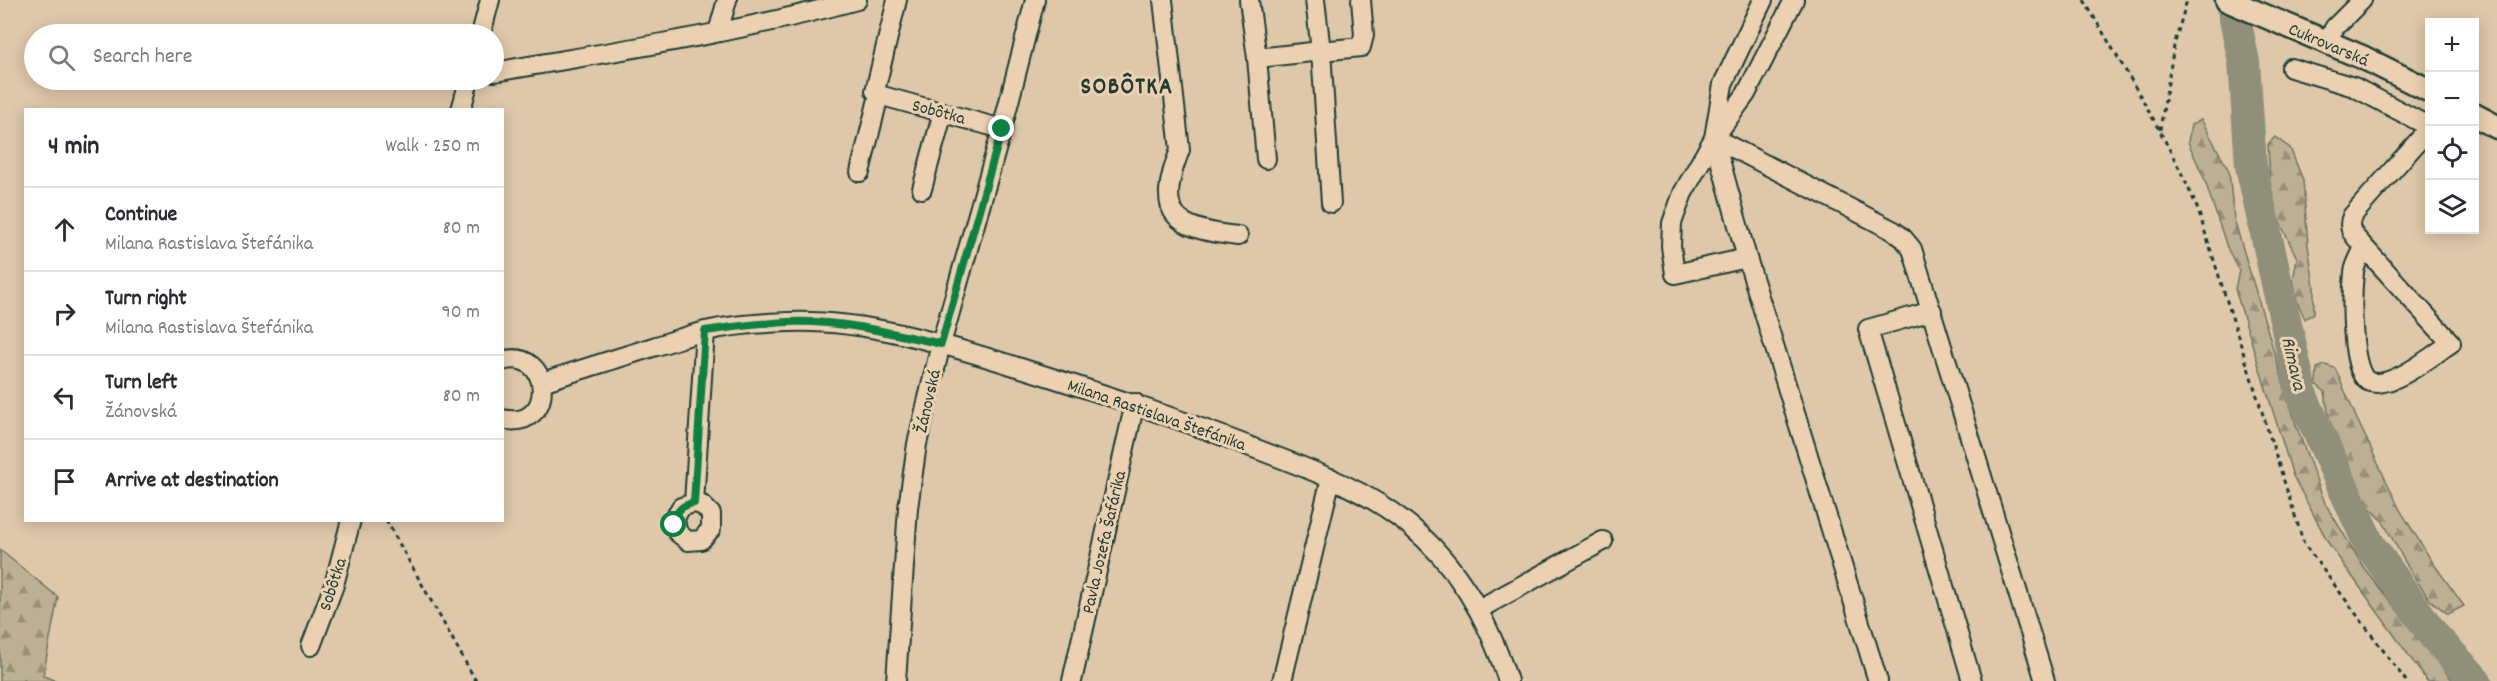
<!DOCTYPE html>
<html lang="en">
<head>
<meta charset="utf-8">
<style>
  body { margin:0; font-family:Dekko,sans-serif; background:#f2f2f3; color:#2b2b33 }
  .controls { position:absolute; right:18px; top:18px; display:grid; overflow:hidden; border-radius:0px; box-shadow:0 3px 15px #0003 }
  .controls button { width:54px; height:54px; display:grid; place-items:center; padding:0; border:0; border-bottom:2px solid #e1e1e2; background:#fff; color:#2b2b33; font:30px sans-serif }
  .stop { position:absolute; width:18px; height:18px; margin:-14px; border:4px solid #0b8043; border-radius:50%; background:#fff }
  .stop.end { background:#0b8043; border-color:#fff; box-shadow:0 2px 6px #0008 }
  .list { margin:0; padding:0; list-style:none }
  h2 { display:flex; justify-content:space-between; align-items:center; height:78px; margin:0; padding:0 24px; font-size:26px }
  h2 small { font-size:20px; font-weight:400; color:#7c7c81 }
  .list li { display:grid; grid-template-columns:39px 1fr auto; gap:18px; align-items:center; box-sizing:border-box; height:84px; padding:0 24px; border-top:2px solid #e1e1e2 }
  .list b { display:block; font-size:22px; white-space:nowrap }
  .list p { margin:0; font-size:20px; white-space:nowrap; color:#7c7c81 }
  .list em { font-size:20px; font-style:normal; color:#7c7c81 }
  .icon { flex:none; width:33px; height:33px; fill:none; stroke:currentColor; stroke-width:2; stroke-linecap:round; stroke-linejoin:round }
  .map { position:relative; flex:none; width:2497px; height:681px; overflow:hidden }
  .search { position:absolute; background:#fff; box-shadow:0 3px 15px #0003; left:24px; top:24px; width:480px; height:66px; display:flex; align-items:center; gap:15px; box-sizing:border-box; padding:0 21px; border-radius:33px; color:#7c7c81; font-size:22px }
  .panel { position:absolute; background:#fff; box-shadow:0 3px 15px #0003; left:24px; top:108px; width:480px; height:414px; border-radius:0px }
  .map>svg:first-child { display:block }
  .forest { fill:url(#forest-firs); stroke:#6e7664; stroke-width:1.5 }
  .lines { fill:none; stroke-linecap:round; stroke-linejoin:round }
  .river { stroke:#908f7a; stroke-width:32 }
  .minor-casing { stroke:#1f3d34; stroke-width:22 }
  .major-casing { stroke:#1f3d34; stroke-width:27 }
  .path { stroke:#1f3d34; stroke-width:3; stroke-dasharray:4.5 4.5; stroke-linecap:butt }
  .minor { stroke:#ebd1b2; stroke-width:18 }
  .major { stroke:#ebd1b2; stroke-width:22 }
  .route { stroke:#0b8043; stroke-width:8 }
  .labels { text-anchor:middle; stroke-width:6; stroke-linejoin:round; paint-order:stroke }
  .street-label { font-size:18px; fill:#1f3d34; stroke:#ebd1b2 }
  .water-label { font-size:20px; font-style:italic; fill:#30493e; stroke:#ebd1b2 }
  .district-label { font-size:24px; font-weight:bold; letter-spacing:1.5px; fill:#1f3d34; stroke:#ebd1b2 }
</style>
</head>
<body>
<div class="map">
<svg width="2497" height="681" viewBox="0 0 2497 681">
  <defs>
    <pattern id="forest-firs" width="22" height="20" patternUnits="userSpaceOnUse" patternTransform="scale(1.5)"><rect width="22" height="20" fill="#bcaf94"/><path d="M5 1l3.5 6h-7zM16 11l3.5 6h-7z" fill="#98907a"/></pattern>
  </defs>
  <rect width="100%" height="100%" fill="#dfc8aa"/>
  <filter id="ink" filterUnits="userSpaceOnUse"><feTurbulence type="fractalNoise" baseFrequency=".0167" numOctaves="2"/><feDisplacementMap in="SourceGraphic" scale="12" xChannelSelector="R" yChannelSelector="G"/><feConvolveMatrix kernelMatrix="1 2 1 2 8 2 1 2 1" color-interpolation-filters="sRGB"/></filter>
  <g filter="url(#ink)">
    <g class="forest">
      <path d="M2201 119 2229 171 2234 219 2297 428 2325 503 2364 568 2453 681H2427L2329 544 2293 476 2235 289 2239 271 2227 247 2204 178 2188 142 2191 125Z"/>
      <path d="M2275 137 2290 148 2303 180 2308 245 2314 286V313L2305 319 2297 301 2293 280 2297 258 2273 208 2270 188 2268 144Z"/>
      <path d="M2325 365 2335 368 2356 417 2400 510 2431 560 2464 606 2448 614 2429 599 2409 569 2382 520 2358 496 2345 469 2330 424 2325 392 2316 384 2317 368Z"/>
      <path d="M0 550 58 597 43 676 58 681H0Z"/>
    </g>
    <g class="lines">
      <path class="river" d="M2231 0 2244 62 2251 166 2302 396 2369 544 2435 637 2476 681"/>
      <g class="minor-casing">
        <g id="minor">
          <path d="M897 0 875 91 879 95 1002 129"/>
          <path d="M1163 0 1180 150C1154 215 1174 229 1238 236"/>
          <path d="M1249 0 1257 58 1266 159"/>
          <path d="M1794 0 1746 94 1714 138 1747 258 1878 681"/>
          <path d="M718 32 727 0"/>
          <path d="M481 34 490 0"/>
          <path d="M2326 42 2335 27 2362 0"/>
          <path d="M1257 58 1321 51 1315 0"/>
          <path d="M2291 68 2354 87 2426 125"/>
          <path d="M494 72C615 51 738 33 857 0"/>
          <path d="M461 110 469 80"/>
          <path d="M1714 138 1894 231 1903 238 1912 249 2045 681"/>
          <path d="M860 172 879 95"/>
          <path d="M922 189 943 112"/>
          <path d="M1331 203 1321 51 1361 47 1364 35 1361 0"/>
          <path d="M2364 247C2361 255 2355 264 2354 272 2352 291 2349 376 2370 382 2392 389 2433 355 2451 343L2364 247C2355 236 2346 230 2352 216L2420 139 2430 121"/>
          <path d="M1747 258 1675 274 1671 246 1672 223 1683 193 1714 138 1723 84 1763 0"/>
          <path d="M1932 311 1868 329 1972 681"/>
          <path d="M502 361C553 346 557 432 502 419"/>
          <path d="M542 382C579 370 616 359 653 347 670 342 688 335 706 331 732 325 761 323 788 322 868 319 946 345 1021 368 1097 392 1172 416 1246 445 1302 467 1362 486 1409 525 1459 566 1489 621 1508 681"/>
          <path d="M694 503 702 505 711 514V529L701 540 688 541 677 532 675 518 681 507 694 503 705 331"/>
          <path d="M1479 609 1603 541"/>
          <path d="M311 646 334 585 351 520"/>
          <path d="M896 681 908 508 917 444 941 344 1002 129 1035 0"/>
          <path d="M1072 681 1135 403"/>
          <path d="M1282 681 1331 478"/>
        </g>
      </g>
      <g class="major-casing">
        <g id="major">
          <path d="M2227 0 2364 58 2430 91"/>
          <path d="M2474 115 2497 127"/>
        </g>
      </g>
      <g class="path">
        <path d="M2084 0C2124 69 2167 136 2198 210L2304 544 2406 681"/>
        <path d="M2160 130 2174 46 2187 0"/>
        <path d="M386 520 476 681"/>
      </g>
      <use href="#minor" class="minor"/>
      <use href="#major" class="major"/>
    </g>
  </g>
  <g class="lines" filter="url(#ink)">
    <path class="route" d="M674 525C675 512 681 505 694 503L705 331C733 327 761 323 789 322 840 320 891 333 941 344L1002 129"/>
  </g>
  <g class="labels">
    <g class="street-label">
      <text transform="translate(2329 44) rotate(23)" y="6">Cukrovarská</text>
      <text transform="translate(939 111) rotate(15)" y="6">Sobôtka</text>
      <text transform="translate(927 401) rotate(-77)" y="6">Žánovská</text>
      <text transform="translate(1157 414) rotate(19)" y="6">Milana Rastislava Štefánika</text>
      <text transform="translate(1103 542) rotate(-77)" y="6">Pavla Jozefa Šafárika</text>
      <text transform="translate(332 584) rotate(-72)" y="6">Sobôtka</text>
    </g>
    <g class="water-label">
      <text transform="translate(2295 363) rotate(77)" y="7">Rimava</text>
    </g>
    <g class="district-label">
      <text x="1127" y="93">SOBÔTKA</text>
    </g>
  </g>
</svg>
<div class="controls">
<button>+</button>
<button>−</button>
<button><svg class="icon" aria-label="locate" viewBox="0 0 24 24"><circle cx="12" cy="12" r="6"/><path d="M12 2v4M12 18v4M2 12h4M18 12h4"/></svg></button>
<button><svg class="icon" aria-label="layers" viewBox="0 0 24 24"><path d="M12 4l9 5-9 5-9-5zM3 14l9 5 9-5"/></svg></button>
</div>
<div class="stop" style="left:674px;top:525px"></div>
<div class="stop end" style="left:1002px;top:129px"></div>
<div class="search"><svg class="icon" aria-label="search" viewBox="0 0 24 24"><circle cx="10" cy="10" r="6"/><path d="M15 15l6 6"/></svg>Search here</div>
<section class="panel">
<h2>4 min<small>Walk · 250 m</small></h2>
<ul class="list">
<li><svg class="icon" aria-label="ahead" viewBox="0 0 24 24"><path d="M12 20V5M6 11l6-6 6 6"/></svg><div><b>Continue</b><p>Milana Rastislava Štefánika</p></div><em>80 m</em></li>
<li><svg class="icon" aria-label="right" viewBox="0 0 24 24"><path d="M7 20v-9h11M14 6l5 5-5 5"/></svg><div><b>Turn right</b><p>Milana Rastislava Štefánika</p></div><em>90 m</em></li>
<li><svg class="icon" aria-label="left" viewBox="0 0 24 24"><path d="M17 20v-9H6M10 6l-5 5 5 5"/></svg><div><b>Turn left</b><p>Žánovská</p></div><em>80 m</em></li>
<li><svg class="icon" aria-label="arrive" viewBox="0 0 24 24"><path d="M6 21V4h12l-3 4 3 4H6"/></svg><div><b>Arrive at destination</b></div></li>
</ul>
</section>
</div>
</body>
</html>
